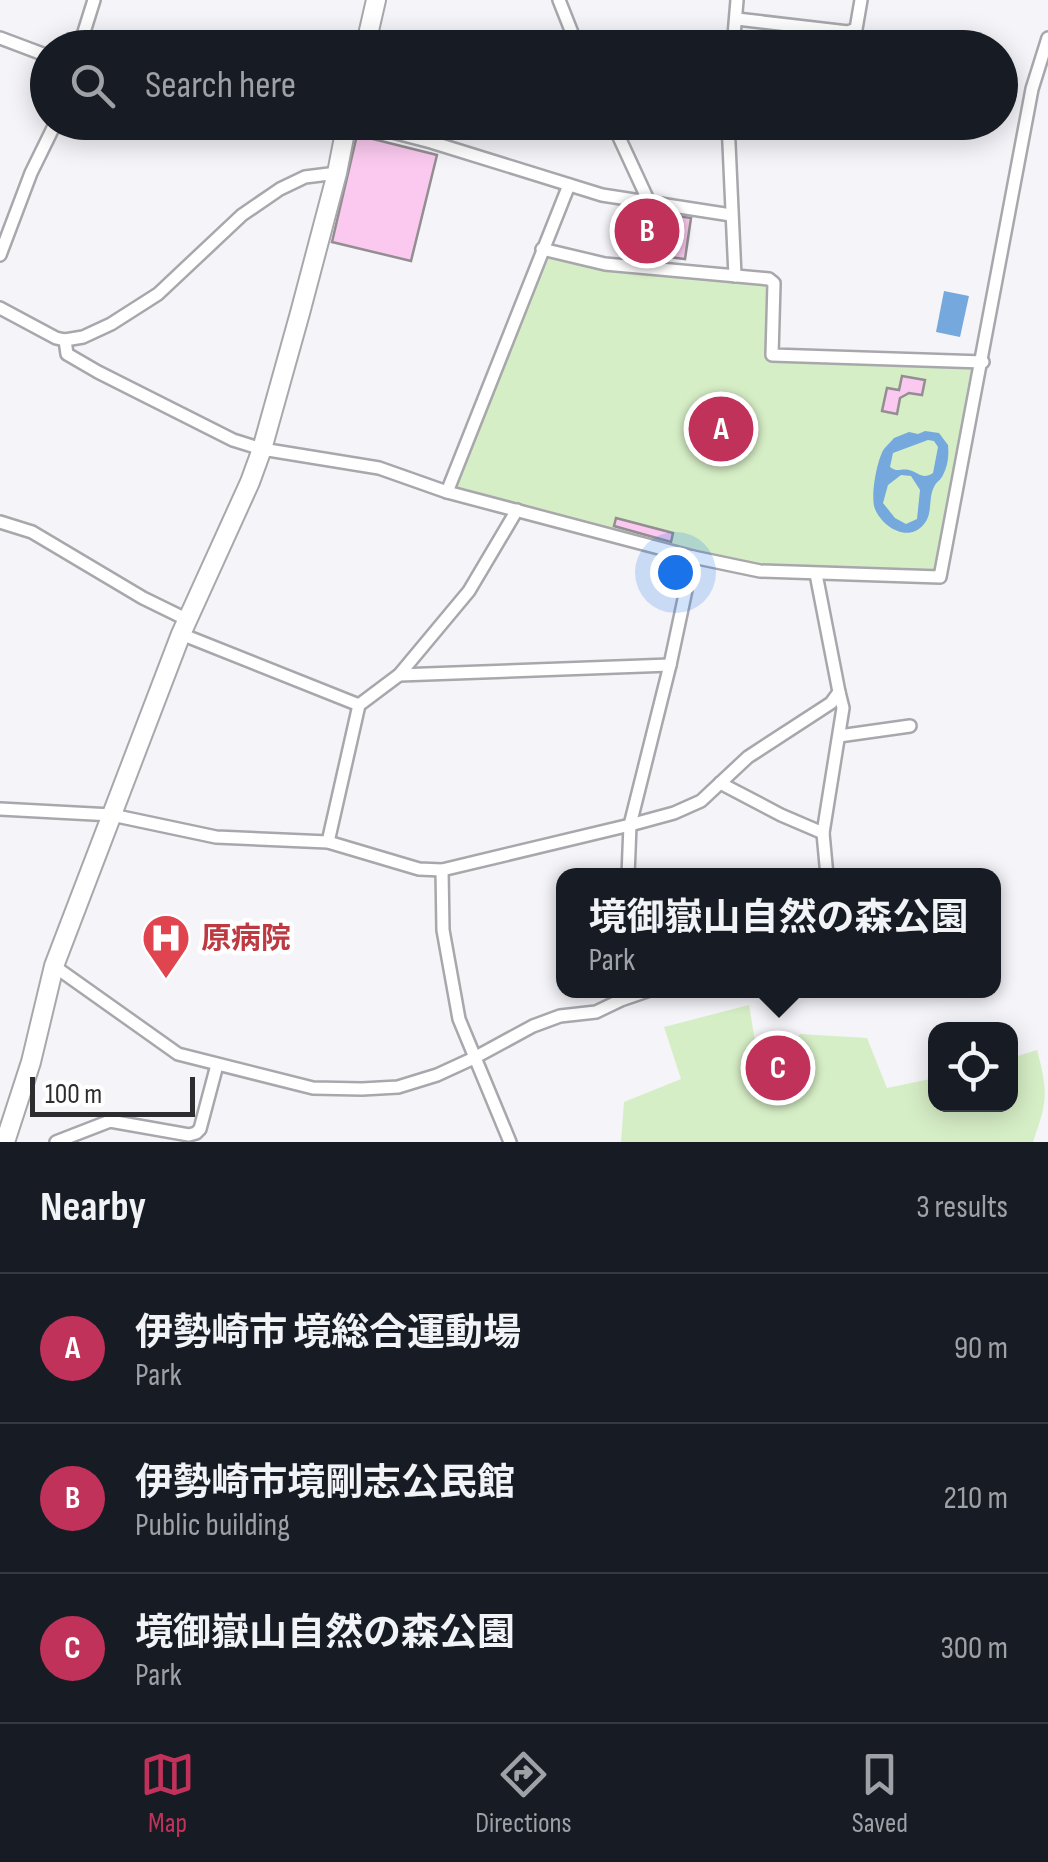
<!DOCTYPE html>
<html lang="en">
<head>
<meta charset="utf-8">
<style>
  body { margin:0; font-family:"Sofia Sans Condensed","Noto Sans JP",sans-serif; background:#242831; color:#f1f3f6 }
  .controls { position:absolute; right:30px; bottom:30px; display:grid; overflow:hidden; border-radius:20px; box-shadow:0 5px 25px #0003 }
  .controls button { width:90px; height:90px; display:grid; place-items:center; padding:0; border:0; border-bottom:2px solid #363941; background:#171b24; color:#f1f3f6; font:50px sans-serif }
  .scale { position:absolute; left:30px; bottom:25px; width:165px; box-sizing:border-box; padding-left:10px; border:5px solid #2d2d2f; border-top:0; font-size:28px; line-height:35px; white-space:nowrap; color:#2d2d2f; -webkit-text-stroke:8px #fff; paint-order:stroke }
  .you { position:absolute; left:675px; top:572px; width:35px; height:35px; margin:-25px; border:8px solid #fff; border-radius:50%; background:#1a73e8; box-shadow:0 0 0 15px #1a73e833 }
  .badge { display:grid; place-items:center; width:65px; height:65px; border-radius:50%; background:#c1325a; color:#fff; font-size:32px; font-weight:700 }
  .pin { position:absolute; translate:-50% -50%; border:5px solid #fff; box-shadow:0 2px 10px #0006 }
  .popup { position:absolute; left:556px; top:868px; width:445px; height:130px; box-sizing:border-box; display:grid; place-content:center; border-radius:20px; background:#171b24; filter:drop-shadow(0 2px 8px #0005); font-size:32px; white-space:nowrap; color:#9ea1a6 }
  .popup b { font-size:38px; color:#f1f3f6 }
  .popup::after { content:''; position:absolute; left:50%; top:100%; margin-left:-20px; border:20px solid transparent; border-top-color:#171b24 }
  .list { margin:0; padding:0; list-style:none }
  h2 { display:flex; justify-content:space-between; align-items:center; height:130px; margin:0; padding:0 40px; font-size:42px }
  h2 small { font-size:32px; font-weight:400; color:#9ea1a6 }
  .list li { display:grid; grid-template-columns:65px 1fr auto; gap:30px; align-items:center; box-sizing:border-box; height:150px; padding:0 40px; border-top:2px solid #363941 }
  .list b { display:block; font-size:38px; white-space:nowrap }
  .list p { margin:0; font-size:32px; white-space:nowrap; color:#9ea1a6 }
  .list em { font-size:32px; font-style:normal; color:#9ea1a6 }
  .icon { flex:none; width:55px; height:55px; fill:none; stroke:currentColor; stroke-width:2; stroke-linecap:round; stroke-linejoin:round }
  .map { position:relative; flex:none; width:1048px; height:1142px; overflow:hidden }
  .search { position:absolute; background:#171b24; box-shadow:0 5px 25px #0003; left:30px; right:30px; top:30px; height:110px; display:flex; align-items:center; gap:25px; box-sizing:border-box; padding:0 35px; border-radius:55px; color:#9ea1a6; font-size:38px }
  .sheet { height:580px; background:#171b24 }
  nav { display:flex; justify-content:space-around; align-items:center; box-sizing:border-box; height:140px; border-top:2px solid #363941; background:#171b24; font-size:28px; color:#9ea1a6 }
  nav a { display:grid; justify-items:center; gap:5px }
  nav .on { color:#c1325a }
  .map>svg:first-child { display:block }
  .green { fill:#d6eec6 }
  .water { fill:#75a9dd; fill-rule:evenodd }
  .building { fill:#fbc9ef; stroke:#928e91; stroke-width:2.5 }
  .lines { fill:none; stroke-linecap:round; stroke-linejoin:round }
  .street-casing { stroke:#a8a7ac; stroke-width:16 }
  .secondary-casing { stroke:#a8a7ac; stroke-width:22 }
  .street { stroke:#fff; stroke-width:11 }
  .secondary { stroke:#fff; stroke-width:18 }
  .labels { text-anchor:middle; stroke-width:9; stroke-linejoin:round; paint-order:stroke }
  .health-label { font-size:30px; font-weight:bold; fill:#be3a42; stroke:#fff; text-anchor:start }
</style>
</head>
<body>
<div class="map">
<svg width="1048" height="1142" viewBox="0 0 1048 1142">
  <rect width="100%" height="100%" fill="#f5f4f9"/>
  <g class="green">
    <path d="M550 256 600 269 765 285 768 290 766 359 970 368 974 372 938 569 934 571 783 568 741 563 460 490 456 486 544 259Z"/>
    <path d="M749 1005 757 1053H786L800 1034 867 1038 887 1088 935 1078 936 1104H1010L1011 1058 1037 1050C1048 1092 1048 1100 1033 1142H621L624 1102 681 1079 664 1027Z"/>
  </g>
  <g class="water">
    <path d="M944 291 969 296 960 337 936 332Z"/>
    <path d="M925 431 939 433 948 445C949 455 948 466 943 475 941 480 936 482 934 487 928 498 933 514 924 524 909 543 883 528 875 509 870 498 877 459 884 449 887 445 891 442 894 438L909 432 918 434ZM928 440 934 441 938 447 933 473C922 480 920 473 909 470 900 468 898 473 890 467L893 453ZM901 475 911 476 920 490 917 519 906 524 895 518 883 503 888 485Z"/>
  </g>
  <g class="building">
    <path d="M357 135 437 155 411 261 332 242Z"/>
    <path d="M636 210 691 218 685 259 630 252Z"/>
    <path d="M902 376 925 380 922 395 909 393 900 398 897 414 882 411 887 388 899 390Z"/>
    <path d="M616 518 673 533 671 542 614 526Z"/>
  </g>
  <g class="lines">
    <g class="street-casing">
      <g id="street">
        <path d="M559 0 578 48"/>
        <path d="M737 19 848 32 856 29 861 0"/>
        <path d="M0 38 48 56"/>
        <path d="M79 48 94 0"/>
        <path d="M733 48 737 0"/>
        <path d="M354 122 431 142 602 195 731 215"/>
        <path d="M612 122 649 202"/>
        <path d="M728 122 735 276"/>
        <path d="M542 249 605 264 769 279 774 283 772 355 983 362"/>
        <path d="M0 255 31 173 56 122"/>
        <path d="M0 308 56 338 65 340 83 337 111 324 158 294 242 215 280 189 305 177 337 173"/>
        <path d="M65 340 67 354 98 372 233 440 262 449 379 468 447 492 693 557 760 571 940 577 1032 89 1048 38"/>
        <path d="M447 492 569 185"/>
        <path d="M0 522 32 532 143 598 188 620"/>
        <path d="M181 634 359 705"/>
        <path d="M399 675 670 665"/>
        <path d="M839 736 910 726"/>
        <path d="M720 783 781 815 823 833"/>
        <path d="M0 809 112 815 216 837 328 842 419 869 442 870 630 825 674 813 701 801 748 757 831 703 839 692 816 574"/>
        <path d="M328 842 359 705 399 675 469 591 517 510"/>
        <path d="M442 870 443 930 459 1019 510 1142"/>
        <path d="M628 876 630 825 670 665 693 557"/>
        <path d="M827 876 823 833 843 708 839 692"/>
        <path d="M54 966 178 1054 313 1088 362 1089 398 1087 437 1075 474 1058 533 1026 560 1016 596 1012 621 1000 650 990"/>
        <path d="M56 1142 110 1121 189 1135 196 1133 200 1129 217 1065"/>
      </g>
    </g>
    <g class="secondary-casing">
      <g id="secondary">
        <path d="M365 48 376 0"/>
        <path d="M5 1142 31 1062 54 966 181 634 250 482 262 449 300 313 337 173 347 122"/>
      </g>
    </g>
    <use href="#street" class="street"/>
    <use href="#secondary" class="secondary"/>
  </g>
  <defs>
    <g id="hospital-pin" transform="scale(2.5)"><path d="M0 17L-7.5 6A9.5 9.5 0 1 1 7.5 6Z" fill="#e0444e" stroke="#fff"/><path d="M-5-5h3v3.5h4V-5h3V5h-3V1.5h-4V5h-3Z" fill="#fff"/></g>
  </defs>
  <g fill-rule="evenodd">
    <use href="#hospital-pin" x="166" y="938"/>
  </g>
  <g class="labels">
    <g class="health-label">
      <text x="201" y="948">原病院</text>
    </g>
  </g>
</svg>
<div class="controls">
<button><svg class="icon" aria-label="locate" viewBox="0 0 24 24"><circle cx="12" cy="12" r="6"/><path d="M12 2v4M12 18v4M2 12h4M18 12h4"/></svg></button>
</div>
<div class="scale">100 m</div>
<div class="you"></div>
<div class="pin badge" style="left:721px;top:429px">A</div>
<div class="pin badge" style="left:647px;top:231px">B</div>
<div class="pin badge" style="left:778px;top:1068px">C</div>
<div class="popup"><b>境御嶽山自然の森公園</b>Park</div>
<div class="search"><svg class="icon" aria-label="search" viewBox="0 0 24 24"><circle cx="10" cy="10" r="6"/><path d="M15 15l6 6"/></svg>Search here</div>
</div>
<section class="sheet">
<h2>Nearby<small>3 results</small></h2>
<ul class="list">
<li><span class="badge">A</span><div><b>伊勢崎市 境総合運動場</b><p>Park</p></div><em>90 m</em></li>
<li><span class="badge">B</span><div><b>伊勢崎市境剛志公民館</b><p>Public building</p></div><em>210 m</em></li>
<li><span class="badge">C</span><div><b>境御嶽山自然の森公園</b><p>Park</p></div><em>300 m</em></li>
</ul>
</section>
<nav>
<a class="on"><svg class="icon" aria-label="map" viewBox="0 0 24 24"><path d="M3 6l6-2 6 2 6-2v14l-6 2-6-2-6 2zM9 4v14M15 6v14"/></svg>Map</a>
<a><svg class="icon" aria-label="directions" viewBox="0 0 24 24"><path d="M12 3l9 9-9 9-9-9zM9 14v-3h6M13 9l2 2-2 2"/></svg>Directions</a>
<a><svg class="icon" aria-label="saved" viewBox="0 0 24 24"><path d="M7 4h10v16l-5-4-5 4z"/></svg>Saved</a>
</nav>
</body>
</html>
